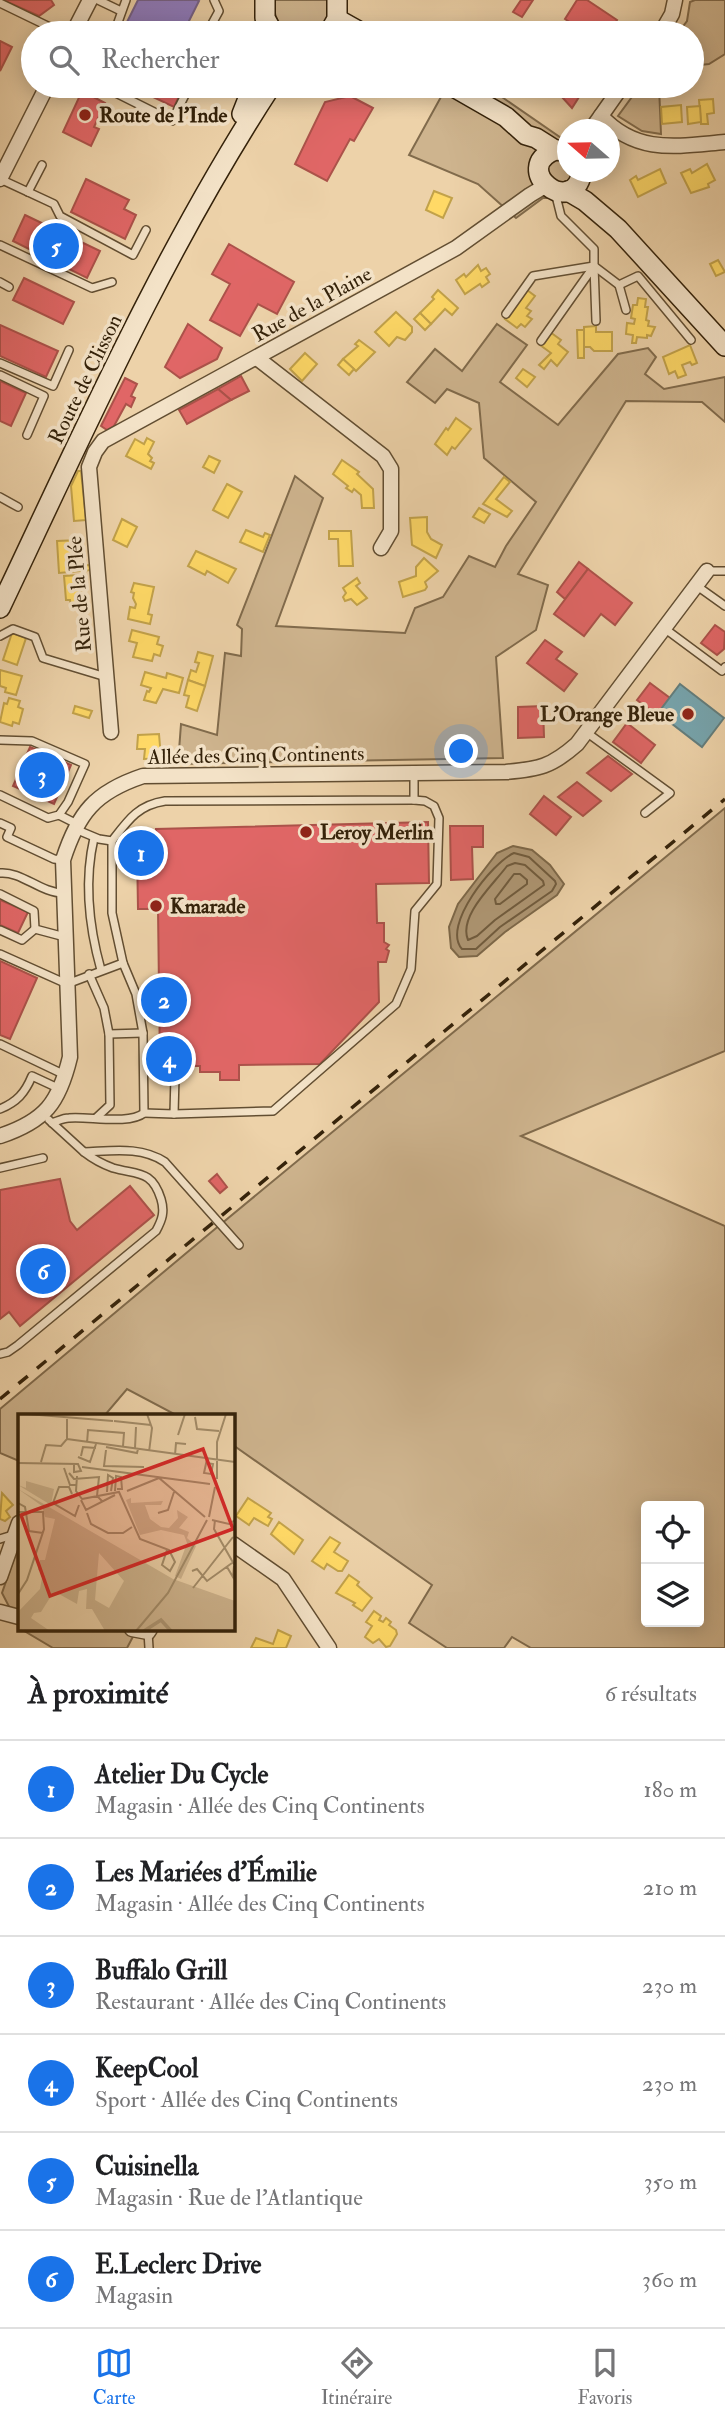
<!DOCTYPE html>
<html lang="fr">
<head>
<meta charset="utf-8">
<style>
  body { margin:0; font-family:"IM FELL Double Pica",serif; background:#f6f6f6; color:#202124 }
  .controls { position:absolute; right:21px; bottom:21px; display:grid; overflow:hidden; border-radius:7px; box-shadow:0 4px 18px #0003 }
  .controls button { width:63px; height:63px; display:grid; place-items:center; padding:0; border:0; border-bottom:2px solid #e0e0e0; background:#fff; color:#202124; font:35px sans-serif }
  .compass { position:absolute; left:557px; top:119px; width:63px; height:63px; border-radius:50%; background:#fff; box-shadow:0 4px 18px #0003; rotate:290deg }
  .you { position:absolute; left:462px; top:752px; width:24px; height:24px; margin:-18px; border:5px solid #fff; border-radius:50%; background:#1a73e8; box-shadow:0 0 0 10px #1a73e833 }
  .badge { display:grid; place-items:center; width:46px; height:46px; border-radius:50%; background:#1a73e8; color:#fff; font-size:23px; font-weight:700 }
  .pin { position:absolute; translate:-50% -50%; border:4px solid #fff; box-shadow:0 2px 7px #0006 }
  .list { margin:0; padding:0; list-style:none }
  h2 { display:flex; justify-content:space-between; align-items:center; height:91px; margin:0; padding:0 28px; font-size:30px }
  h2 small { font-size:23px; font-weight:400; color:#757577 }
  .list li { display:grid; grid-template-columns:46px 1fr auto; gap:21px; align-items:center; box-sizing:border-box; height:98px; padding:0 28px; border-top:2px solid #e0e0e0 }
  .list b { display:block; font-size:26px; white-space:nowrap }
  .list p { margin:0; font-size:23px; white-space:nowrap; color:#757577 }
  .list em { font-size:23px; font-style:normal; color:#757577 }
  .icon { flex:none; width:38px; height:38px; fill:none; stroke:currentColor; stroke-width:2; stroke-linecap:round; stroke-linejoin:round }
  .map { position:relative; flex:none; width:725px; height:1648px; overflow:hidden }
  .search { position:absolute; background:#fff; box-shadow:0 4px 18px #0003; left:21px; right:21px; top:21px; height:77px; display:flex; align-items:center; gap:18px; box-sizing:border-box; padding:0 24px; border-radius:38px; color:#757577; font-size:26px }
  .sheet { height:679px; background:#fff }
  nav { display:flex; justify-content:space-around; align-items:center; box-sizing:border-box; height:98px; border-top:2px solid #e0e0e0; background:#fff; font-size:19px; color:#757577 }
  nav a { display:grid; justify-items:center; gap:4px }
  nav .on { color:#1a73e8 }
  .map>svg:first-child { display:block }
  .green { fill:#ceb48e; stroke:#816b4c; stroke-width:2; fill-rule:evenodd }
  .water { fill:#ae9673; stroke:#7d6849; stroke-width:2 }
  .homes { fill:#ffd966; stroke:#c2a24a; stroke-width:2 }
  .shops { fill:#e06666; stroke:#ac524a; stroke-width:2 }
  .offices { fill:#8e7cc3; stroke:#73618c; stroke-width:2 }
  .public { fill:#76a5af; stroke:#627e7e; stroke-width:2 }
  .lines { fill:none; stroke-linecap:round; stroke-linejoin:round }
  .shore { stroke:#715c3e; stroke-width:2 }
  .service-casing { stroke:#624e32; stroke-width:10 }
  .minor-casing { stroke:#624e32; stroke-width:17 }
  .secondary-casing { stroke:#34220a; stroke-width:22 }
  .service { stroke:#f3e2c7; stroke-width:7 }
  .minor { stroke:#f3e2c7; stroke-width:14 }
  .secondary { stroke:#f3e2c7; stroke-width:19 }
  .rail { stroke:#34220a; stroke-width:3.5; stroke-dasharray:12 12; stroke-linecap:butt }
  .poi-dot { fill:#8f2418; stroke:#f3e2c7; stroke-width:2.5 }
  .labels { text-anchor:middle; stroke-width:7; stroke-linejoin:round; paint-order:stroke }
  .poi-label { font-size:21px; font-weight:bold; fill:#34220a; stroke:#f3e2c7; text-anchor:start }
  .street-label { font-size:21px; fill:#34220a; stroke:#f3e2c7 }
  .inset-river { fill:none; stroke:#ae9673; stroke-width:3.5 }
  .inset-road { fill:none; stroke:#a38c69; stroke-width:2 }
  .view { fill:#d62828; fill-opacity:0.15; stroke:#d62828; stroke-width:3.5 }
  .inset-edge { fill:none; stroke:#34220a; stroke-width:3.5 }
</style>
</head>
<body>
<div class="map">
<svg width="725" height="1648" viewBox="0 0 725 1648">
  <rect width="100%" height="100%" fill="#edd2a9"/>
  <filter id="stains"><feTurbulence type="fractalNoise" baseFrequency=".00286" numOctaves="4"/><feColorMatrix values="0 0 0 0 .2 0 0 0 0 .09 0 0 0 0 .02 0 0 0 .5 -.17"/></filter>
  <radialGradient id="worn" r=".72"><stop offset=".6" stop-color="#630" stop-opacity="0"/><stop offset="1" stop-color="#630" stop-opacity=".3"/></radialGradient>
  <g class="green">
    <path d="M275 0H328C328 5 329 12 328 17 320 46 268 38 275 0Z"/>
    <path d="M695 0H725V54L709 64 692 66V33H678L687 21 690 2Z"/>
    <path d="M447 86H486L567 142 568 172H595L573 198H543L516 218 478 184 409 155Z"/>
    <path d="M640 86H659L661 134 642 131 618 116Z"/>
    <path d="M497 324 527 345 500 382 558 425 618 354 648 348 656 357 645 374 664 389 725 377V422L702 402 626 401 518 574 548 585 536 630 496 657 503 758 178 764 181 724 217 735 225 653 241 656 242 629 237 625 295 476 323 498 276 626 405 633 415 608 443 597 469 556 495 567 506 546 536 502 484 458 479 403 447 389 435 403 407 382 435 349 462 371Z"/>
    <path d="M725 808V1051L521 1136 725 1226V1648H531L512 1637 504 1648H447L409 1623 432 1585 233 1445V1415H176L127 1389 105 1415H19V1461L0 1453V1409L215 1229ZM646 1506H699V1622H646Z"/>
    <path d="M19 1544V1626L2 1593Z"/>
    <path d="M21 1629H137L127 1648H53Z"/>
  </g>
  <path class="water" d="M513 846 532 850 550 865 564 884 557 895 505 932 477 956 459 957 451 948 449 927 458 904 497 853Z"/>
  <g class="homes">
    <path d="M713 99 714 113 707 114 708 124H701L699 100Z"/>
    <path d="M681 105 682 122 662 124 661 107Z"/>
    <path d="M700 106 701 122 688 124 687 107Z"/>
    <path d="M707 164 715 180 708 184 709 187 691 193 681 173 690 169 692 173Z"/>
    <path d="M660 169 666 183 638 197 630 180 636 176 638 180Z"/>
    <path d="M434 191 452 198 443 218 426 210Z"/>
    <path d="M718 260 725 272 716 276 710 264Z"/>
    <path d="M478 265 481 271 486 268 490 274 486 277 489 282 482 287 480 284 465 294 456 280 464 274 466 277Z"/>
    <path d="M438 290 458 308 452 315 445 309 431 324 420 313 434 299 432 297Z"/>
    <path d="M527 290 535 296 526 308 531 311 527 316 532 319 525 327 521 324 517 328 505 319Z"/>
    <path d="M638 298 646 299 645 307H648L646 320 649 321 648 326 655 327 651 336 647 335V338L637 337 636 343H632L633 335 626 334 627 323 634 324 635 319 631 318 633 305H637Z"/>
    <path d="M396 312 412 327V332L405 340 397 337 389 346 375 332Z"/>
    <path d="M420 313 431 324 425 330 414 319Z"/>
    <path d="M596 326V332H612V351H594L590 347H584V327Z"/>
    <path d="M577 330H584V358H578Z"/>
    <path d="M550 332 561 340 558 344 568 352 557 366 551 360 544 369 539 365 551 353 540 345Z"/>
    <path d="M359 340 375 352 356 371 343 359 358 346 355 344Z"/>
    <path d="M690 345 697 363 692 365 690 362 682 365 686 375 678 378 675 371 669 374 663 357Z"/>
    <path d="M305 353 317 364 302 381 290 369Z"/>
    <path d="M343 359 354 369 349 375 338 365Z"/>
    <path d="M523 369 535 377 527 387 516 378Z"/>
    <path d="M456 418 471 429 455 449 452 447 447 455 435 444 446 428 448 430Z"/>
    <path d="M147 438 154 442 148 454 152 458 150 461 154 463 151 469 126 456 135 439 144 444Z"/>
    <path d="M209 456 220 461 214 473 203 467Z"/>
    <path d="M342 460 359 472 357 474 373 489 374 508H362L361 495 354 489 352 492 346 488 348 486 333 474Z"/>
    <path d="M78 471H81L86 520 74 521 71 486Z"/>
    <path d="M504 477 510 482 496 499 512 511 507 517 483 504Z"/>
    <path d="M227 484 242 492 228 518 213 510Z"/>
    <path d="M479 508 490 514 484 523 473 517Z"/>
    <path d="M427 517V532L431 539 442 545 436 558 412 545 410 518Z"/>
    <path d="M122 519 137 527 127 547 113 540Z"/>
    <path d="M246 530 263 537 265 533 270 535 263 552 240 542Z"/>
    <path d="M329 531H351L353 566H339L338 539H329Z"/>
    <path d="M79 540 80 550H72V566L90 565V570L59 573 57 541Z"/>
    <path d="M196 551 236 569 228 583 207 571 205 575 188 566Z"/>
    <path d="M424 558 438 571 425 582 427 587 425 590 403 597 399 582 416 576V567Z"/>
    <path d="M79 575 82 605 71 606 70 600H66L64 576Z"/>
    <path d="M357 578 360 583 356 586 367 598 357 605 351 599 345 601 343 597 346 593 343 588Z"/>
    <path d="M134 583 154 587 148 614 152 615 150 624 128 619 130 607 135 608 136 604 133 598 134 593 131 592Z"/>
    <path d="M132 630 159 637 157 644 163 646 160 656 154 654 152 661 133 657 137 643 129 641Z"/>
    <path d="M12 633 26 638 17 665 3 660Z"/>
    <path d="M198 652 213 656 205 686 188 680 191 670 196 672 199 663 195 662Z"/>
    <path d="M0 670 22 676 16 695 5 692 6 688 0 686Z"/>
    <path d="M145 672 166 678 167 673 183 678 179 693 163 689 156 703 144 700 147 691 149 692 151 688 141 685Z"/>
    <path d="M188 680 205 686 197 711 186 707 189 696 184 695Z"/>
    <path d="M9 698 20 701 18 707 23 709 19 724 13 722 12 726 0 722 4 703 7 704Z"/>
    <path d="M75 706 92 711 89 718 73 713Z"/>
    <path d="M159 734 161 758 144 759 145 749H137L138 735Z"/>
    <path d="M2 1493 13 1505 6 1511 10 1517 5 1521 0 1519Z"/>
    <path d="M248 1498 271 1513 268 1517 272 1519 268 1526 254 1518 249 1525 236 1516Z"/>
    <path d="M279 1522 303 1540 294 1554 271 1534Z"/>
    <path d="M330 1537 340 1543 334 1552 348 1561 342 1571H338L327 1564 324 1569 312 1561Z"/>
    <path d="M349 1575 359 1582 357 1585 372 1598 362 1611 353 1605 355 1603 336 1593Z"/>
    <path d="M374 1611 381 1616 379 1620 383 1622 386 1618 391 1622 389 1625 396 1630 397 1634 390 1646 386 1647 379 1639 373 1643 365 1637 372 1626 366 1622Z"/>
    <path d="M278 1630 291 1636 286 1648H251L256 1638 273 1644Z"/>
  </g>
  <g class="shops">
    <path d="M3 0H51L54 5 39 16Z"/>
    <path d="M521 0H533L522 17 513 12Z"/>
    <path d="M577 0H587L617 20 609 33H587L565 19Z"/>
    <path d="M0 41 12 47 0 71Z"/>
    <path d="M130 86H184L174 107Z"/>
    <path d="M552 86H586L572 108Z"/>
    <path d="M82 91 105 103 94 127 99 129 91 146 63 132Z"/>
    <path d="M350 96 373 108 354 141 350 139 327 181 295 164 325 102Z"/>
    <path d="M86 179 129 200 124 209 136 215 125 239 71 212Z"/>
    <path d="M25 215 100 251 87 278 13 241Z"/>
    <path d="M229 244 294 282 277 314 258 304 240 336 210 320 230 284 212 274Z"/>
    <path d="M24 278 74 302 63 324 13 300Z"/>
    <path d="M188 324 222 348 217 359 180 378 165 367Z"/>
    <path d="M0 325 58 351 46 377 0 356Z"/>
    <path d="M241 376 249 391 231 400 218 389Z"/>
    <path d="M125 378 137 384 131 396 135 398 131 407 126 404 114 426 107 430 101 426Z"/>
    <path d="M0 381 26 393 11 426 0 421Z"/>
    <path d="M218 389 231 400 187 424 179 410Z"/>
    <path d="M579 562 588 569 565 599 557 592Z"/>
    <path d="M588 569 632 603 615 625 601 614 584 636 554 614Z"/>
    <path d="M715 625 725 632 724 649 717 655 701 643Z"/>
    <path d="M545 640 562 652 556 659 577 674 564 691 527 663Z"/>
    <path d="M650 683 670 698 657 715 637 700Z"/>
    <path d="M543 706 544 737 518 738V707Z"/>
    <path d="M627 723 655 745 641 763 613 742Z"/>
    <path d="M30 747 71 765 54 804 13 786Z"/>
    <path d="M608 756 632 774 611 791 587 773Z"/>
    <path d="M577 782 601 801 583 816 558 797Z"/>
    <path d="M544 796 571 817 556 835 530 814Z"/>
    <path d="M428 822 429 883 376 884 377 923H384V942L389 945 386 949 389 951 386 962H378L379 1002 320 1064 239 1065V1080H220V1072H200V1066H160L158 909H138L137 849H157L156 829Z"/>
    <path d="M450 826H483V847H472L473 879 451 880Z"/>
    <path d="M0 900 28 912 18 933 0 925Z"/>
    <path d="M0 961 37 978 10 1039 0 1035Z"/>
    <path d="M217 1174 227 1187 220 1193 209 1181Z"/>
    <path d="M60 1179 70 1221 77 1230 130 1186 154 1215 20 1326 9 1312 0 1319V1190Z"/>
  </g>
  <path class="offices" d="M138 0H197L199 1 183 33H144L126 24Z"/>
  <path class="public" d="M680 684 724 718 702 747 658 713Z"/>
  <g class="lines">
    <g class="shore">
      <path d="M514 853 529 857 555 881 556 884 552 891 500 927 476 949H462C441 926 493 862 514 853Z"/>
      <path d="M515 863 525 865 543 881 544 885 495 920 477 936 468 940C458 916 493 885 507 866Z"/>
      <path d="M514 874H520L527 880V884L500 904H496L495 899Z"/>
    </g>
    <g class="service-casing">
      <g id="service">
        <path d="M98 0 121 11"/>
        <path d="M126 0 117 25 132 33"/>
        <path d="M0 3 62 33"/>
        <path d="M207 33 219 11 214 0"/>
        <path d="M102 86 172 121 189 87"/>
        <path d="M0 179 54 204 60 216 133 255 146 230"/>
        <path d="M28 192 42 165"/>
        <path d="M555 192 561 216 594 249V266"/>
        <path d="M0 245 92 288 112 282"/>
        <path d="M0 282 9 287"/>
        <path d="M619 285 626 310"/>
        <path d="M506 314 533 276 594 266 619 285 638 276 691 340"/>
        <path d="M541 341 594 266 596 321"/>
        <path d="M0 363 53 386 69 350"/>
        <path d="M0 375 44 396 27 435"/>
        <path d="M0 497 18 507"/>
        <path d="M707 571H725"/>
        <path d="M697 586 725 606"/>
        <path d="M664 628 722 671 725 667"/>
        <path d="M0 636 13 629 35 637 43 658 106 677"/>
        <path d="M586 732 670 793 645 813"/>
        <path d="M0 740 32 741 85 764 68 802 59 815 48 818 0 795"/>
        <path d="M59 815 77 824"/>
        <path d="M0 823 11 828 7 837 54 859 62 860"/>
        <path d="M75 829 99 839 112 841C128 820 138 805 165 801L414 800V773"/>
        <path d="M94 838C84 881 89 927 101 970"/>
        <path d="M0 873C21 871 41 893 63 893"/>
        <path d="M0 894 34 911 35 929 65 937"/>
        <path d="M0 930 22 940 35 929"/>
        <path d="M0 954 67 984 123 963"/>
        <path d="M89 974 104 1008 109 1034 110 1105 96 1118"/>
        <path d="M109 1034 143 1033"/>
        <path d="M0 1044 65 1075"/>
        <path d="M0 1109C17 1102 25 1093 32 1076L60 1089"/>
        <path d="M144 1113 174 1114 175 1076"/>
        <path d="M174 1114 273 1111 396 1004 411 969 415 911 437 884 439 818 434 806 425 801 414 800"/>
        <path d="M49 1120 84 1152C112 1151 141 1146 165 1162L239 1245"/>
        <path d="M52 1123C58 1121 63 1118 69 1118 88 1116 129 1125 144 1113L143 1033 136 994 123 963 112 913V841"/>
        <path d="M0 1168 43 1158"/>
        <path d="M0 1354 8 1352 18 1345 156 1231C162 1220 165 1212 161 1199 152 1170 138 1175 113 1168 102 1164 93 1159 84 1152"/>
        <path d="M0 1539 16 1534"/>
        <path d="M148 1632 149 1648"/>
      </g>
    </g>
    <g class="minor-casing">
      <g id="minor">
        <path d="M73 33 90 0"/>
        <path d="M661 33 672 14 675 0"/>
        <path d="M601 116C637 155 678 146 725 142"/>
        <path d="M591 130 622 86"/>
        <path d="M0 179 47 86"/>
        <path d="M257 358 383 456 391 469V531L381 548"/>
        <path d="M111 732 89 467 95 452 103 441 456 248 530 195 545 186"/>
        <path d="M0 1136C45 1121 59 1103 70 1057L63 860C78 813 95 792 143 776L506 772C539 769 551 767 577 744L707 571"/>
        <path d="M233 1544 283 1579 329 1648"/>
        <path d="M0 1577 19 1523"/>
        <path d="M0 1612 19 1617"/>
        <path d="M132 1629 148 1632 150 1629"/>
      </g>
    </g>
    <g class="secondary-casing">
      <g id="secondary">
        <path d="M265 0V18L273 33"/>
        <path d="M337 19 362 33"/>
        <path d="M329 33 337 19V0"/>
        <path d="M452 86 506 117 526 135 536 138 555 150"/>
        <path d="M242 114 253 86"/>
        <path d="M566 151 555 150C509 169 573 220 582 172"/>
        <path d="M568 191 585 201 618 229 725 346"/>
        <path d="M0 608C84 431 164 250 271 86"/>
      </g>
    </g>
    <use href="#service" class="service"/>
    <use href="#minor" class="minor"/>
    <use href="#secondary" class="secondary"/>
    <path class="rail" d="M0 1399 725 799"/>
  </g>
  <g class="poi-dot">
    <circle cx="85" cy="115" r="7"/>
    <circle cx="688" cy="714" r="7"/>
    <circle cx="306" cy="832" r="7"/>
    <circle cx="156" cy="906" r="7"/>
  </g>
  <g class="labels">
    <g class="poi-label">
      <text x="99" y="122">Route de l'Inde</text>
      <text x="674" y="721" text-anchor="end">L'Orange Bleue</text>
      <text x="320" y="839">Leroy Merlin</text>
      <text x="170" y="913">Kmarade</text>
    </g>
    <g class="street-label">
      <text transform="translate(312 304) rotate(-29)" y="7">Rue de la Plaine</text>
      <text transform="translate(85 379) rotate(-64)" y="7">Route de Clisson</text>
      <text transform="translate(79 594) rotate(-95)" y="7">Rue de la Plée</text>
      <text transform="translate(256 755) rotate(-1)" y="7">Allée des Cinq Continents</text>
    </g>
  </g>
  <g transform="translate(18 1414)">
    <rect width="217" height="217" fill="#edd2a9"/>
    <path d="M8 67 36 75 33 91 0 71 8 74ZM0 75 155 165 217 187V217H87L74 195H68L69 175 61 177 59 190 41 180 33 182 23 198 16 199 13 204 32 217H0V198L22 175 25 158 20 156 22 146H27L37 105 27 103 24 92ZM81 139 106 167 91 194 77 186ZM113 84V89L145 87 143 91H127L132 105 143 113 151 114 160 104 159 96 170 103 161 114 171 118 169 124 178 132 163 165 157 162 169 129 166 121 143 116 122 121 108 86Z" fill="#ceb48e" fill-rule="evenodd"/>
    <path class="inset-river" d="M126 217 143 206 153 217"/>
    <path class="inset-road" d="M9 0 95 7M129 0 134 14 131 38M177 3 179 15 201 17M96 7 133 11M160 21 167 0M49 25 217 48M69 29 70 16 106 19 105 32M88 33 119 39 120 35M117 34 118 13M88 36 86 52 126 53M157 41 158 29 168 30M63 42 65 33 78 34M60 43 72 48 78 30M23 48 28 31 43 32 49 25V3M0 49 60 50 63 57 56 58V51M189 49 195 50 193 60 186 59 189 45M64 53 192 70M46 54 52 71H58M51 59 56 65 81 63 79 82 84 87M59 62 58 77 64 85M199 65V28L208 0M97 77 98 62 103 63 104 75H99M109 77 141 64 187 103M89 78 90 61 95 64 93 77M54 80 51 73H41L35 89 57 102 61 91M64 85 101 78 122 125 151 136 157 148 152 157 144 151 149 136M63 86 68 96 97 81M0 89 7 93 11 117 25 119M0 98H25L26 115 9 166 0 180M69 99 73 110 90 119H105L114 113M140 99 150 96 156 78M191 103 197 73M194 106 211 110 217 106M197 106 196 115 217 152M209 153 215 163 216 152M174 157 179 155 189 167 214 149M175 174 215 123M118 217 150 179 189 106"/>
    <path class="view" d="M185 35 215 115 32 182 3 101Z"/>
    <rect width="217" height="217" class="inset-edge"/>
  </g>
  <rect width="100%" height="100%" filter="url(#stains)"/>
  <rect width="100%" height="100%" fill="url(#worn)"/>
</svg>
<div class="controls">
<button><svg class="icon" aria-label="locate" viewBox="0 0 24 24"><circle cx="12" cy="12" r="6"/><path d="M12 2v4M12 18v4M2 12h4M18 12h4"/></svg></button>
<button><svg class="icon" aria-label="layers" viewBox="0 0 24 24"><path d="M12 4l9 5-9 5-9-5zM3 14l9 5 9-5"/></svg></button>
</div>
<svg class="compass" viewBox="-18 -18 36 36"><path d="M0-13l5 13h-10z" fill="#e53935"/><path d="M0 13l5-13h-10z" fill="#757577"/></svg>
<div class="you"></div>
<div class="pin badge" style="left:141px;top:853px">1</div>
<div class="pin badge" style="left:164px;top:1000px">2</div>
<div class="pin badge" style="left:42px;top:775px">3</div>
<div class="pin badge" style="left:169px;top:1059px">4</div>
<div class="pin badge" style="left:56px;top:246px">5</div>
<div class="pin badge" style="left:43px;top:1271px">6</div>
<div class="search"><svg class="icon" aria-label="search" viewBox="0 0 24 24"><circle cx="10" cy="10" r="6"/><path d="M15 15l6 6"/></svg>Rechercher</div>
</div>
<section class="sheet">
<h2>À proximité<small>6 résultats</small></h2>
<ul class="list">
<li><span class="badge">1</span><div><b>Atelier Du Cycle</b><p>Magasin · Allée des Cinq Continents</p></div><em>180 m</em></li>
<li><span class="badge">2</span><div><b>Les Mariées d'Émilie</b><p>Magasin · Allée des Cinq Continents</p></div><em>210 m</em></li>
<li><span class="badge">3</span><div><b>Buffalo Grill</b><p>Restaurant · Allée des Cinq Continents</p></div><em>230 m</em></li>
<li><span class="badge">4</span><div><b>KeepCool</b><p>Sport · Allée des Cinq Continents</p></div><em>230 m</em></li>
<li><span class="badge">5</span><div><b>Cuisinella</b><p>Magasin · Rue de l'Atlantique</p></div><em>350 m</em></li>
<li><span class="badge">6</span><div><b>E.Leclerc Drive</b><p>Magasin</p></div><em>360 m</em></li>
</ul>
</section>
<nav>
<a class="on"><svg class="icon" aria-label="map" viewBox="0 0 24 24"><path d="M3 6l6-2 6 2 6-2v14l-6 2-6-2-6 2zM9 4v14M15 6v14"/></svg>Carte</a>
<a><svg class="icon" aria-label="directions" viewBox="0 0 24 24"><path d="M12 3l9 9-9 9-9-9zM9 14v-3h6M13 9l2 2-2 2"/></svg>Itinéraire</a>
<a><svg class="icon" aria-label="saved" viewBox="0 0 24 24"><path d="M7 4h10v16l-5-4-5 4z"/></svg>Favoris</a>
</nav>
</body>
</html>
